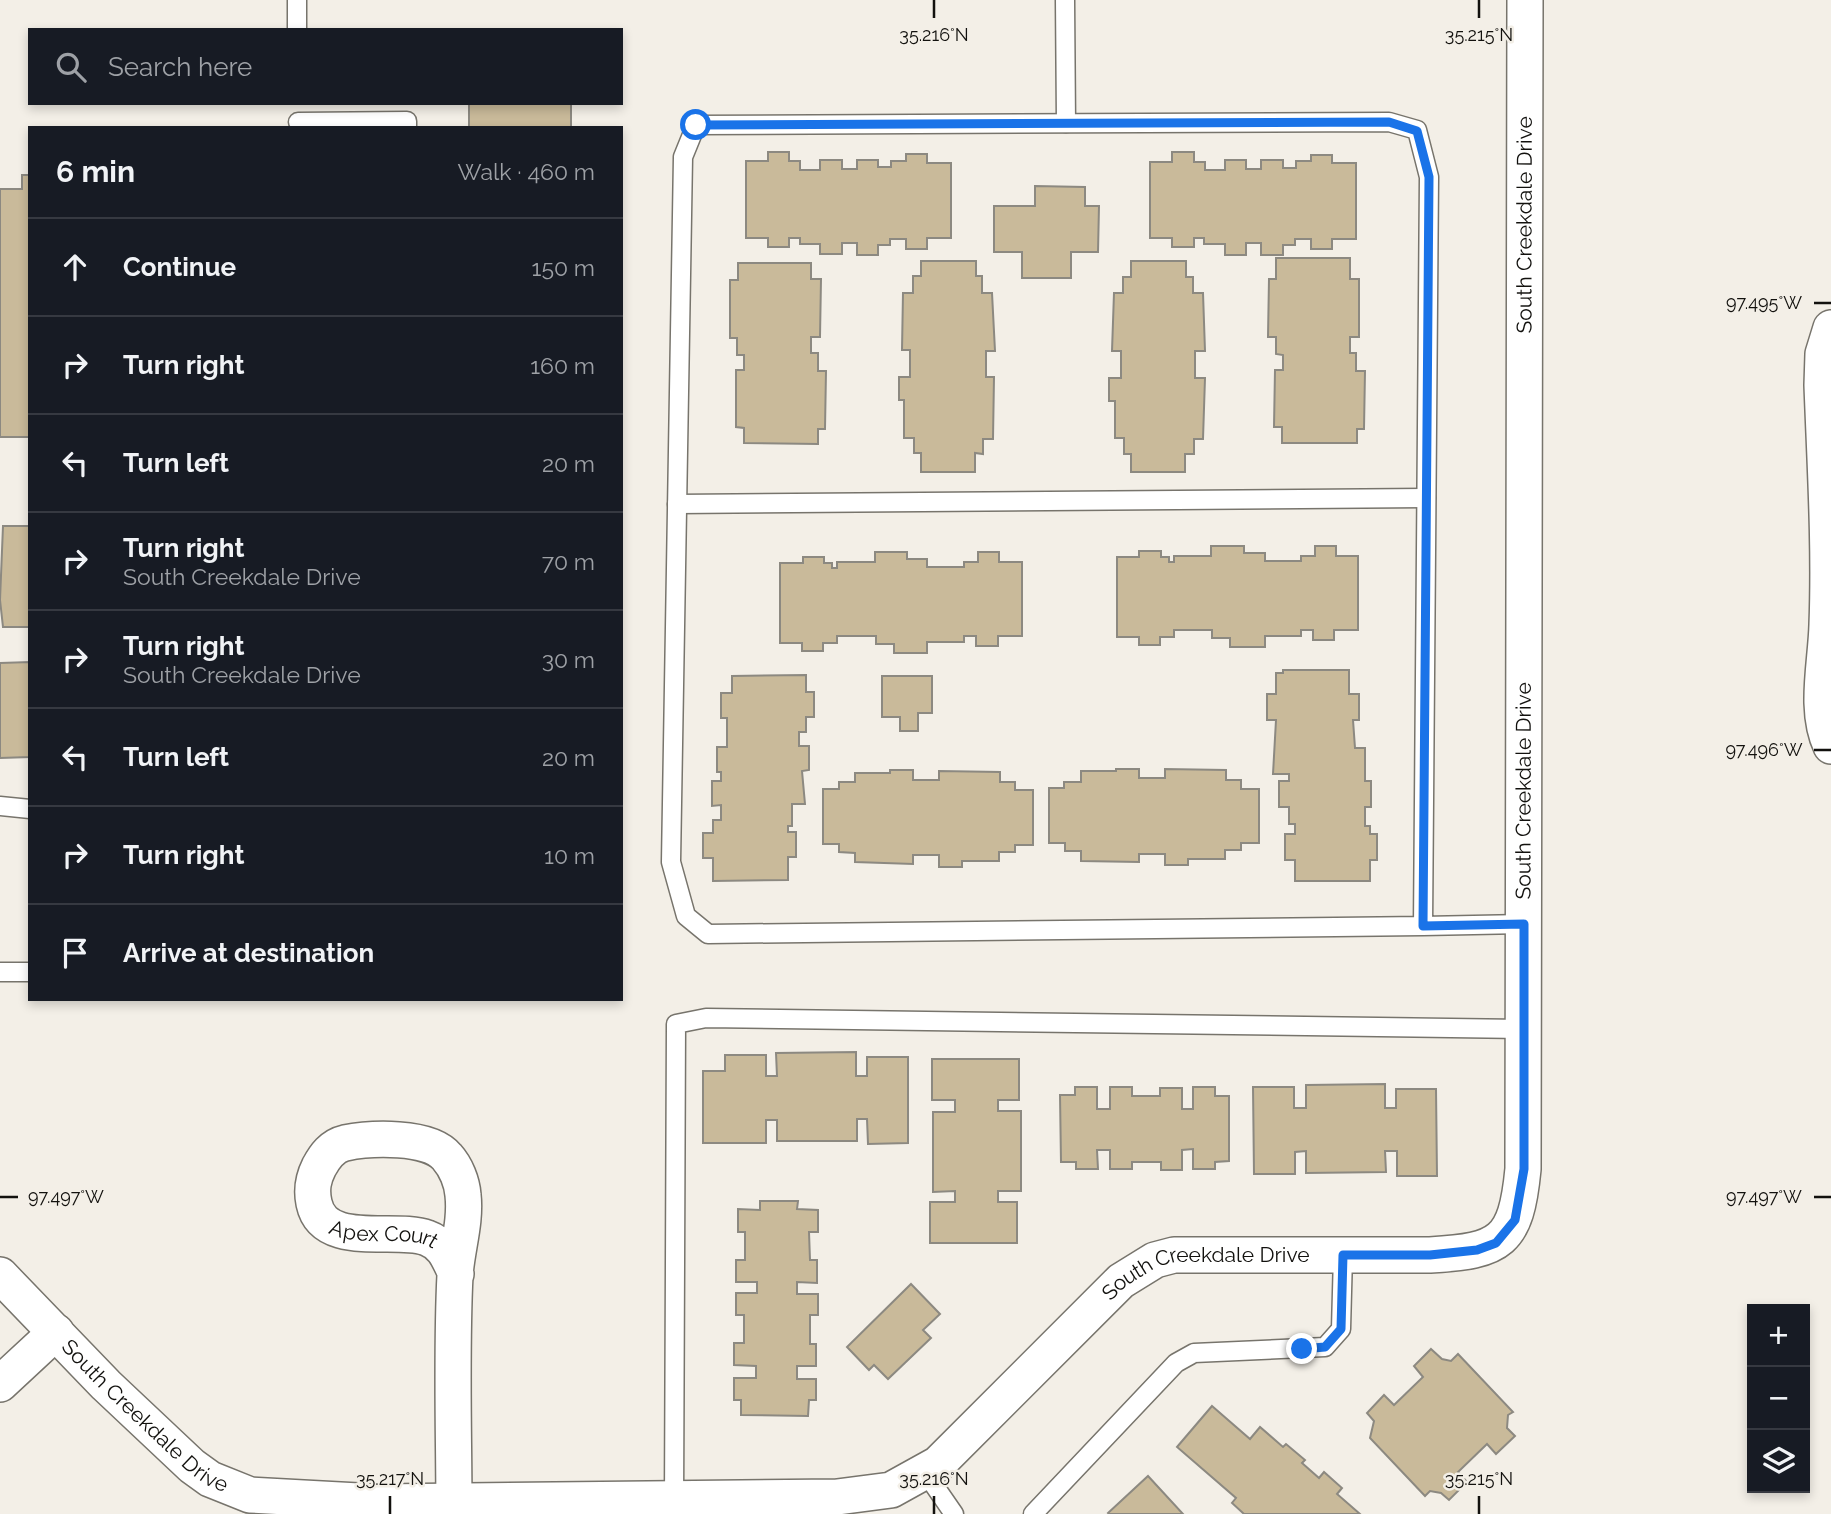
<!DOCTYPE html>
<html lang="en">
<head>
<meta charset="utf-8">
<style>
  body { margin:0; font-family:Raleway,sans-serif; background:#20242c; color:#f1f3f6 }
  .controls { position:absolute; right:21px; bottom:21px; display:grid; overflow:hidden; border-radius:0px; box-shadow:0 4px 10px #0003 }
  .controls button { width:63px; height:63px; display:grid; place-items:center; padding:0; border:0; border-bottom:2px solid #363941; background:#171b24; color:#f1f3f6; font:35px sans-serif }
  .stop { position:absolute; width:21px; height:21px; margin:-16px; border:5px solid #1a73e8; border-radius:50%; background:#fff }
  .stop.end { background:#1a73e8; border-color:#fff; box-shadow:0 2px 7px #0008 }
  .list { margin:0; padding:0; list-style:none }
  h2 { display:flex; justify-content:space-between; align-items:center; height:91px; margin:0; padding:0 28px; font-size:30px }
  h2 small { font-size:23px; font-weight:400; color:#9ea1a6 }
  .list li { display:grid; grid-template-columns:46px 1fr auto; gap:21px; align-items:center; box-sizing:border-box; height:98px; padding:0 28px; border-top:2px solid #363941 }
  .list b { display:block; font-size:26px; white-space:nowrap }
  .list p { margin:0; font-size:23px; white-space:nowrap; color:#9ea1a6 }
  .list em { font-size:23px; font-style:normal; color:#9ea1a6 }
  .icon { flex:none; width:38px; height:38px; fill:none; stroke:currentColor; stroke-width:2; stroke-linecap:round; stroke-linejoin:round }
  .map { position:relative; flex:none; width:1831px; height:1514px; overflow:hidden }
  .search { position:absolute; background:#171b24; box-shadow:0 4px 10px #0003; left:28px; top:28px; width:595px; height:77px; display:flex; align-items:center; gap:18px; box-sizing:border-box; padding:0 24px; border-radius:0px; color:#9ea1a6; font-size:26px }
  .panel { position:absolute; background:#171b24; box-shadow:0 4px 10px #0003; left:28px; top:126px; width:595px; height:875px; border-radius:0px }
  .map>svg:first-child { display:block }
  .building { fill:#c9ba9a; stroke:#8c8981; stroke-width:2 }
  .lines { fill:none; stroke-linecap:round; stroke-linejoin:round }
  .lane-casing { stroke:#77746c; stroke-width:21 }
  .street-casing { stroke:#77746c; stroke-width:38 }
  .lane { stroke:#fff; stroke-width:18 }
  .street { stroke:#fff; stroke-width:35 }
  .route { stroke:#1a73e8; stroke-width:9 }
  .ticks { fill:none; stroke:#12110e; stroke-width:2.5 }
  .labels { text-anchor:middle; stroke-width:5; stroke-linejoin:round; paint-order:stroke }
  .street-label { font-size:21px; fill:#12110e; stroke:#f3efe7 }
  .ticks-label { font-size:18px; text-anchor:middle; fill:#12110e; stroke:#f3efe7; stroke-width:5; stroke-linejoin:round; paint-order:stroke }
</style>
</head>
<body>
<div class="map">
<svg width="1831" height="1514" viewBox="0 0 1831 1514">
  <rect width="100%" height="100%" fill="#f3efe7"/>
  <g class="building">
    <rect x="469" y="103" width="102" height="25"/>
    <path d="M768 152H789V161H800V170H820V160H842V169H857V160H878V167H891V161H906V154H927V163H951V238H927V249H906V239H890V245H878V255H857V243H842V254H820V244H800V238H789V247H768V238H746V161H768Z"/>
    <path d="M1172 152H1194V162H1205V170H1225V160H1246V169H1261V160H1283V168H1296V161H1311V155H1332V163H1356V239H1332V249H1311V239H1295V245H1283V255H1261V243H1246V255H1225V244H1204V238H1194V247H1172V238H1150V162H1172Z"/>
    <path d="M22 175H30V437H0V189H22Z"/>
    <path d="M1035 186 1085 187V206H1099L1098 252H1071V278H1022V252H994V206H1035Z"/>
    <path d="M1276 258H1350V279H1359V337H1350V353H1356V371H1365L1364 429H1357V443H1282V427H1274L1275 370H1283V355L1276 354V337H1268L1269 279H1276Z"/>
    <path d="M921 261H976V276H982V293H992L995 351H986V377H994L993 439H983V454L975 453V472H921V453H914V438H904V400H899V377H910V350H902L903 293H913V276H921Z"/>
    <path d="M1131 261H1186V277H1193V293H1203L1205 351H1195V378H1205L1203 439H1194V454H1185V472H1131V454H1124V438H1115V401H1109V378H1121V351H1112L1114 293H1123V277H1131Z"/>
    <path d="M738 263H811V279H821L820 337H811V353H818V371H826L825 429H818V444L744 443V428L736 427V370H744V355H737V338H730V280H738Z"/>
    <path d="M3 526H30V627H3L0 600Z"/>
    <path d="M1211 546H1244V553H1265V561H1301V556H1315V546H1336V556H1358V630H1334V640H1313V630H1301V636H1265V647H1230V638H1212V630H1174V637H1160V645H1139V637H1117V557H1139V551H1161V557H1169V562H1174V556H1211Z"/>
    <path d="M875 552H907V559H927V567H964V562H978V552H999V562H1022V636H998V646H976V636H964V642H927V653H894V644H876V636H837V643H823V651H802V643H780V563H803V557H824V563H832V568H837V562H875Z"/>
    <path d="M30 662V757L0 758V663Z"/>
    <path d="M1283 670H1349V694H1359V720H1353L1355 748H1365V781H1371V807H1365V826H1370V834H1377V860H1370V881H1295V860H1285V834H1295V824H1289V807H1279V781H1289V774H1273L1276 720H1267V694H1276V673H1283Z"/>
    <path d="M806 675V692H814V717H806V732H799V746H809V770L802 771 805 804H792V826H788V832H796V857H788V880L713 881V858H703V833H713V820H721V805L712 806V781H721V772H717V747H727V718H721V693H732V676Z"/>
    <path d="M882 676H932V713H918V731H900V717H882Z"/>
    <path d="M1116 769H1139V778H1165V769L1226 770V780H1241V789H1259V843H1241V850H1225V859H1188V865H1165V854H1139V862L1081 861V851H1065V843H1049V788H1064V782H1081V771H1116Z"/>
    <path d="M890 770H913V780H939V771L1000 772V782H1015V790H1033V845H1015V852H999V861H962V867H939V855H913V864L855 862V853L839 852V844H823V789H839V782H855V773H890Z"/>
    <path d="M856 1052V1076H867V1057H908V1143L868 1144 867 1119H857V1141H777V1120H766V1143H703V1071H725V1055H766V1076H777L776 1053Z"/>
    <path d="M932 1059H1019V1100H998V1111H1021V1191H998V1202H1017V1243H930V1202H955V1191L933 1192V1112H955V1100H932Z"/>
    <path d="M1385 1084V1108H1396V1089H1436L1437 1176H1397V1151H1385L1386 1172 1306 1173V1151L1295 1152V1174H1254L1253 1087H1294V1108H1306V1085Z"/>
    <path d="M1075 1087H1097V1109H1110V1087H1132V1096H1160V1088H1182V1109H1193V1087H1215V1096H1229V1161L1215 1162V1169H1193V1149L1182 1150V1170H1161V1162H1132V1169H1110V1150H1097L1098 1169H1076V1162H1061L1060 1095H1075Z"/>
    <path d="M760 1201H798L797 1209 818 1210V1232H809L810 1260H817V1283L797 1282V1294H818V1315H810V1344H816V1366H797V1379H816V1400H809L808 1416 741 1415V1400H734V1378H756V1366L734 1365V1343H744V1315H736V1293H757V1282H736V1260H745V1232H738V1209L760 1210Z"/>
    <path d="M911 1284 940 1314 923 1330 931 1338 888 1379 874 1365 869 1370 847 1347Z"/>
    <path d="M1431 1349 1442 1359 1451 1361 1458 1354 1513 1412 1508 1415 1507 1428 1515 1436 1496 1454 1487 1444 1458 1472 1467 1482 1449 1500 1441 1493 1430 1491 1425 1496 1370 1438 1374 1421 1367 1413 1384 1395 1394 1405 1423 1377 1414 1366Z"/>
    <path d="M1212 1406 1250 1439 1260 1427 1283 1447 1286 1444 1305 1460 1302 1463 1319 1478 1324 1472 1342 1488 1337 1494 1360 1514H1244L1232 1503 1236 1498 1177 1447Z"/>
    <path d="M1148 1476 1183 1514H1109L1108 1513Z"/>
  </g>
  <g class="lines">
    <g class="lane-casing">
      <g id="lane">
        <path d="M297 0V30"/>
        <path d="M1065 0 1066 123"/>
        <path d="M298 122 407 121V128"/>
        <path d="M677 504 1426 498"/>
        <path d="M0 806 30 809"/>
        <path d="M1423 926 1429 177 1417 130 1389 122 696 125 683 157 671 862 686 916 708 934 1423 926 1524 924"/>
        <path d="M0 972H30"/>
        <path d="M925 1472 954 1514"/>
        <path d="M674 1504 676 1024 706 1018 1523 1029"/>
        <path d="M1033 1514 1176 1363 1194 1353 1325 1347 1341 1329 1343 1255"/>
      </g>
    </g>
    <g class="street-casing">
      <g id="street">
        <path d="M1831 328 1823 354 1822 385C1825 465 1830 545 1827 625 1826 664 1814 710 1831 746"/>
        <path id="s1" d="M0 1275 106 1385 192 1466 210 1479 250 1495 377 1502 837 1497 891 1490 938 1464 1121 1281 1155 1260 1174 1255H1430C1501 1251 1516 1242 1523 1169L1525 0"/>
        <path d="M0 1384 56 1332"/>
        <path id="s2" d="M454 1514C454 1435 451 1354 455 1275 457 1248 466 1222 463 1195 462 1182 456 1167 447 1157 429 1135 370 1138 345 1143 332 1146 325 1156 319 1167 313 1179 311 1189 314 1203 324 1250 396 1226 427 1238 444 1244 449 1259 456 1274"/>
      </g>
    </g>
    <use href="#lane" class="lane"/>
    <use href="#street" class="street"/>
  </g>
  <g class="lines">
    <path class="route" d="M696 125 1389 122 1417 131 1429 177 1423 926 1524 924V1169L1515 1220 1496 1243 1477 1250 1430 1255H1343L1341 1329 1325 1347 1302 1349"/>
  </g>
  <path class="ticks" d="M934 0V18M1479 0V18M1814 303H1831M1814 750H1831M0 1197H18M1814 1197H1831M390 1496V1514M934 1496V1514M1479 1496V1514"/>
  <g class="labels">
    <g class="street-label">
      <text dy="7" stroke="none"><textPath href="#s1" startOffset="2698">South Creekdale Drive</textPath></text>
      <text dy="7" stroke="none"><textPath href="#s1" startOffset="2132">South Creekdale Drive</textPath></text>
      <text dy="7" stroke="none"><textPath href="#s2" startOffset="625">Apex Court</textPath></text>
      <text dy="7" stroke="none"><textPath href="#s1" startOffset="1377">South Creekdale Drive</textPath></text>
      <text dy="7" stroke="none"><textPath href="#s1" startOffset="203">South Creekdale Drive</textPath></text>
    </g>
  </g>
  <g class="ticks-label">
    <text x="934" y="41">35.216°N</text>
    <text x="1479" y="41">35.215°N</text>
    <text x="1764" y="309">97.495°W</text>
    <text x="1764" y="756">97.496°W</text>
    <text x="1764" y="1203">97.497°W</text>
    <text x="66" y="1203">97.497°W</text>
    <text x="390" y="1485">35.217°N</text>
    <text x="934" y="1485">35.216°N</text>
    <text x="1479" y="1485">35.215°N</text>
  </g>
</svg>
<div class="controls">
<button>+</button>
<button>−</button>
<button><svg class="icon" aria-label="layers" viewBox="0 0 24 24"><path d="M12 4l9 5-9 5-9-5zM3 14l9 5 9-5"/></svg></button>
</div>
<div class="stop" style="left:696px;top:125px"></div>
<div class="stop end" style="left:1302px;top:1349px"></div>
<div class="search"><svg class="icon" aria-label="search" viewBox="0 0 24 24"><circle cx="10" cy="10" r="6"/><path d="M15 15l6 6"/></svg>Search here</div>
<section class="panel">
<h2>6 min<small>Walk · 460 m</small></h2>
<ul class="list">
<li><svg class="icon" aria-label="ahead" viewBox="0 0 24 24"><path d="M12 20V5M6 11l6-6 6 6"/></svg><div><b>Continue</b></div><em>150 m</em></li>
<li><svg class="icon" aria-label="right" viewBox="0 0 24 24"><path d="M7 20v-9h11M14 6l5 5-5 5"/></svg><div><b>Turn right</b></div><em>160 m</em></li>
<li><svg class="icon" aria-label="left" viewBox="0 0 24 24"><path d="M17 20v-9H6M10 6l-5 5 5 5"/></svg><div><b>Turn left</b></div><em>20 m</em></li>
<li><svg class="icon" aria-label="right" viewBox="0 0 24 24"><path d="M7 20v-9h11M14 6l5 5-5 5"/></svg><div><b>Turn right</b><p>South Creekdale Drive</p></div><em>70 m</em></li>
<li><svg class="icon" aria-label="right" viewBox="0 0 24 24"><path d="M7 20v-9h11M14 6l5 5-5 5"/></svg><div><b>Turn right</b><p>South Creekdale Drive</p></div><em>30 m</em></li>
<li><svg class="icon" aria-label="left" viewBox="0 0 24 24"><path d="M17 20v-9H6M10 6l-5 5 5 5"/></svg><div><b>Turn left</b></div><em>20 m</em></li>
<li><svg class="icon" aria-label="right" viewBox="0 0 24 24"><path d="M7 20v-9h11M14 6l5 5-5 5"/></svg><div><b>Turn right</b></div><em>10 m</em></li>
<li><svg class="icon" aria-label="arrive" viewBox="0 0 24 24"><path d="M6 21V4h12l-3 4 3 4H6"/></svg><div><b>Arrive at destination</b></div></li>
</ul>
</section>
</div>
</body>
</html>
